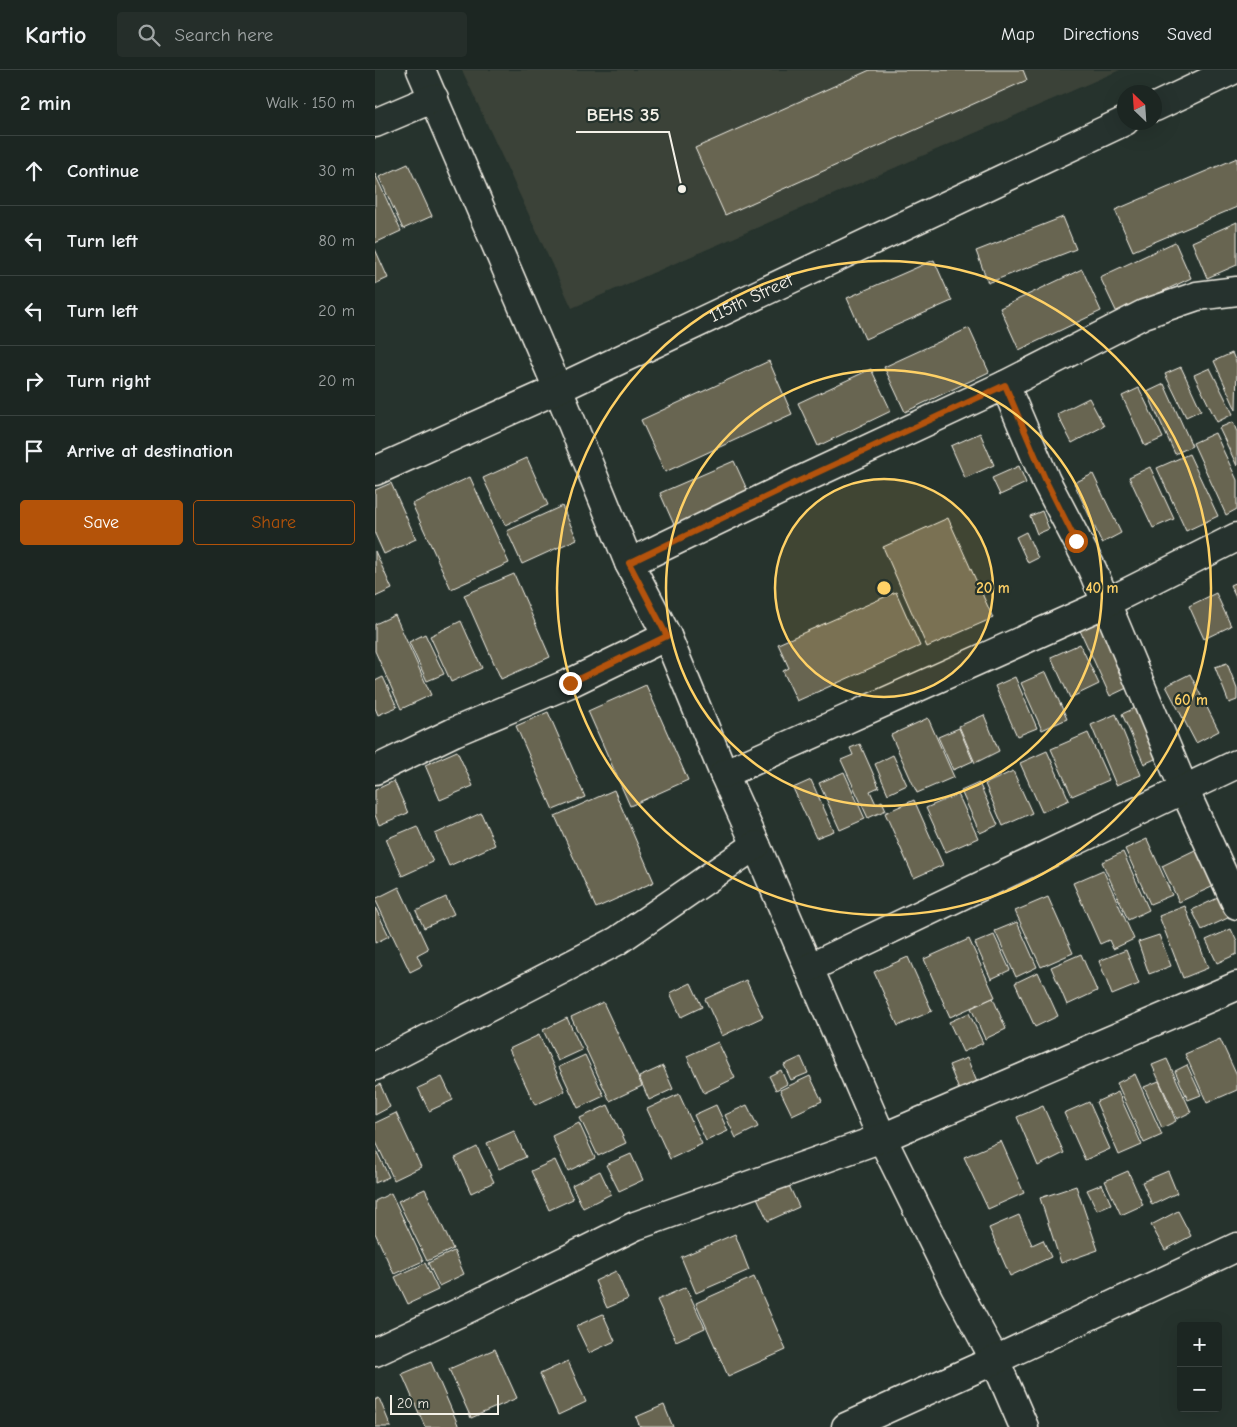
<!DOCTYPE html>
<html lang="en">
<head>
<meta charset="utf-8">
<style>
  body { margin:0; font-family:"Comic Neue",sans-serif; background:#252e2a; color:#f1f3f6 }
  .controls { position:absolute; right:15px; bottom:15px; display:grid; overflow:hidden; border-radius:5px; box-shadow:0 5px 20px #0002 }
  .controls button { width:45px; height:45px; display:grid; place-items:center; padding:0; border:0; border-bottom:1px solid #3a4340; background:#1c2622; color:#f1f3f6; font:25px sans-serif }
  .compass { position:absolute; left:742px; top:15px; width:45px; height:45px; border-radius:50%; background:#1c2622; box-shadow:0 5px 20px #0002; rotate:335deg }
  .scale { position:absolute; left:15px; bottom:12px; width:109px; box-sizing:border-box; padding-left:5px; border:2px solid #f4f1e8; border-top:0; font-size:14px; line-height:18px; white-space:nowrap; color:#f4f1e8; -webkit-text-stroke:4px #26332d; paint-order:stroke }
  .stop { position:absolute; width:15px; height:15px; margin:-11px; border:4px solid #b45309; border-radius:50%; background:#fff }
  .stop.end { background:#b45309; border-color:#fff; box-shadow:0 1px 5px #0008 }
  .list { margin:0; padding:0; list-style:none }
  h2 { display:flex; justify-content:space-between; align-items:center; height:65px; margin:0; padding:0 20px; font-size:21px }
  h2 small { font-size:16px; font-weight:400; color:#a0a5a5 }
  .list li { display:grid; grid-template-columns:32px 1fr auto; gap:15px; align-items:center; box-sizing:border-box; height:70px; padding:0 20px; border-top:1px solid #3a4340 }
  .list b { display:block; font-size:19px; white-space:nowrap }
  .list em { font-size:16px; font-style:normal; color:#a0a5a5 }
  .actions { display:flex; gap:10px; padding:15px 20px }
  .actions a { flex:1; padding:11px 0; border:1px solid #b45309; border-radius:5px; text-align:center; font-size:18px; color:#b45309 }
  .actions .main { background:#b45309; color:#fff }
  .icon { flex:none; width:28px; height:28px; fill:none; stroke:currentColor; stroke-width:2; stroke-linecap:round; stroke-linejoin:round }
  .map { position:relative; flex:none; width:862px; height:1357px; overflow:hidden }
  header { display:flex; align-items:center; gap:30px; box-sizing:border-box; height:70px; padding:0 25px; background:#1c2622; border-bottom:1px solid #3a4340 }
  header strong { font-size:24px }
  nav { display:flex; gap:28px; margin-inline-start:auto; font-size:18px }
  .search { width:350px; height:45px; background:#252e2a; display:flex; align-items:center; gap:12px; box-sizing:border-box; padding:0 18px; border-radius:5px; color:#a0a5a5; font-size:19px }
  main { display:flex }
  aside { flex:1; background:#1c2622 }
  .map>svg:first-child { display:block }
  .built { fill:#3a4238 }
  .building { fill:#676551; stroke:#f4f1e8 }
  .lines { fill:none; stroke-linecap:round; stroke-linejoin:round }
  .minor-casing { stroke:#f4f1e8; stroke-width:31 }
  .minor { stroke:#26332d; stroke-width:28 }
  .route { stroke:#b45309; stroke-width:6 }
  .ring { fill:none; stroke:#ffd166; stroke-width:2.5 }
  .labels { text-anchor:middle; stroke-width:4.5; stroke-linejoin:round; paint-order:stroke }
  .street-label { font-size:18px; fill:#f4f1e8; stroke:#26332d }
  .centre { fill:#ffd166; stroke:#26332d; stroke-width:2.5 }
  .ring-label { font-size:15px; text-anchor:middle; font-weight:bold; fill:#ffd166; stroke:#26332d; stroke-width:4.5; stroke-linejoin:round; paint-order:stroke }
  .leader { fill:none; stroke:#f4f1e8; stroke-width:2 }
  .callout-dot { fill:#f4f1e8; stroke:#26332d; stroke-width:2 }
  .callout-label { font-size:19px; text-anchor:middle; font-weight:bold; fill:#f4f1e8; stroke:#26332d; stroke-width:4.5; stroke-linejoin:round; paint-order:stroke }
</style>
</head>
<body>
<header>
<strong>Kartio</strong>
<div class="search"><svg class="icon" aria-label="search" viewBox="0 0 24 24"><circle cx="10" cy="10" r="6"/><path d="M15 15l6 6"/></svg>Search here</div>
<nav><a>Map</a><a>Directions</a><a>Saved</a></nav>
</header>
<main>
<aside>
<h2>2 min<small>Walk · 150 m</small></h2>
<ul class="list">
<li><svg class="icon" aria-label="ahead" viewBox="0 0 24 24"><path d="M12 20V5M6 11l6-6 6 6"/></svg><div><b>Continue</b></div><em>30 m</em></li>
<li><svg class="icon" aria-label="left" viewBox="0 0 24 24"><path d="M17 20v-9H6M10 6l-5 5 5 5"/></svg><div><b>Turn left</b></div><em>80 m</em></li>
<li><svg class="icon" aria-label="left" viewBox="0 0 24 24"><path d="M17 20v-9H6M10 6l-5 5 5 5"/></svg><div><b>Turn left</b></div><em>20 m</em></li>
<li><svg class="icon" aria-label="right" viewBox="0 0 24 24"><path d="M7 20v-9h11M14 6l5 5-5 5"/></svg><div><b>Turn right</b></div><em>20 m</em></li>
<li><svg class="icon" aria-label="arrive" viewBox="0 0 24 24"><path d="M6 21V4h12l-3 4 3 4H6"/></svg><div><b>Arrive at destination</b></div></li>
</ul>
<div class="actions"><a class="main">Save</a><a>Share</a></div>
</aside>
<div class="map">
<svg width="862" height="1357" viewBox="0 0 862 1357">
  <rect width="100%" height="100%" fill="#26332d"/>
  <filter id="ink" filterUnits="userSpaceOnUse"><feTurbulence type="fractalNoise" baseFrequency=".02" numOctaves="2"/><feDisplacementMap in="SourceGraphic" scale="10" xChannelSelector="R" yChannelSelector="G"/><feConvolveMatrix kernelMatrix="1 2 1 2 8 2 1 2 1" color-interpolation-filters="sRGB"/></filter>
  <g filter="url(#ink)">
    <path class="built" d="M87 0H745L197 238Z"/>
    <g class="building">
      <path d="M495 0H648L652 10 350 145 320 78Z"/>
      <path d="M862 88V137L758 181 740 140Z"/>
      <path d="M33 94 57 146 28 159 4 107Z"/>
      <path d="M0 104 26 161 0 173Z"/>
      <path d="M688 147 701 179 613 213 601 181Z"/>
      <path d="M862 152V195L832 208 817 172Z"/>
      <path d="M800 172 816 208 742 243 725 207Z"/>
      <path d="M0 179 13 208 0 214Z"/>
      <path d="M559 190 577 231 490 269 472 228Z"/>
      <path d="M707 199 726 241 644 280 625 238Z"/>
      <path d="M594 258 614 302 530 342 509 297Z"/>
      <path d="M857 283 862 294 861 340 839 291Z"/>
      <path d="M394 291 417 344 290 402 266 350Z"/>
      <path d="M806 297 826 340 811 347 790 304Z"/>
      <path d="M835 298 858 344 842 352 819 305Z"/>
      <path d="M496 299 516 341 443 376 423 333Z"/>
      <path d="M789 314 817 376 800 384 772 322Z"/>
      <path d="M764 318 788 368 770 376 747 326Z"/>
      <path d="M714 328 729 356 697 373 682 344Z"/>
      <path d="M858 352 862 362V396L844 358Z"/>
      <path d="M605 363 619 395 590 408 576 376Z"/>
      <path d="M840 363 862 410V439L851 445 818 373Z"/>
      <path d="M814 384 843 446 811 461 782 398Z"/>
      <path d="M152 388 173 435 130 455 108 408Z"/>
      <path d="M359 391 374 424 300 457 285 423Z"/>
      <path d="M644 396 651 413 625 425 617 408Z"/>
      <path d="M775 397 799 449 778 458 754 407Z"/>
      <path d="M718 404 746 463 727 473 699 413Z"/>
      <path d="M95 407 134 493 76 519 37 434Z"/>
      <path d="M16 413 41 469 9 484 0 464V420Z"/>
      <path d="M187 436 202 469 147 494 132 461Z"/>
      <path d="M667 441 674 459 662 464 655 446Z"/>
      <path d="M573 448 618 548 552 577 508 477Z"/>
      <path d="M651 462 663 488 653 493 641 467Z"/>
      <path d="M0 481 17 519 0 527Z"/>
      <path d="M139 504 175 587 126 609 89 525Z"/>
      <path d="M862 512V530L855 515Z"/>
      <path d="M521 522 545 576 422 631 408 601 414 598 403 574Z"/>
      <path d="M841 523 856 556 829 569 814 536Z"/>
      <path d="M20 545 56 625 26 639 0 581V554Z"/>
      <path d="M724 546 756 616 735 626 703 556Z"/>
      <path d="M86 551 107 598 76 612 55 566Z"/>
      <path d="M50 564 69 604 52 611 34 572Z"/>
      <path d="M705 574 724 614 695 628 676 587Z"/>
      <path d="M852 593 862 619V630L854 633 840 597Z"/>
      <path d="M671 602 692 649 667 660 646 613Z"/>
      <path d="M815 604 844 661 821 673 791 616Z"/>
      <path d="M8 607 22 637 3 645 0 638V611Z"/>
      <path d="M640 607 662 658 642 666 620 616Z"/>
      <path d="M271 615 313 710 255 736 213 641Z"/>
      <path d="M767 635 789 685 769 694 747 644Z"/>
      <path d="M173 642 210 727 178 740 141 656Z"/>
      <path d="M741 644 766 705 741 715 716 655Z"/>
      <path d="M609 645 624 681 600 693 584 656Z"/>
      <path d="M553 648 579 707 542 723 516 665Z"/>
      <path d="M584 658 598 691 578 700 563 667Z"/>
      <path d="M713 663 734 710 697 726 676 679Z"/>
      <path d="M485 674 504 717 495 721 501 734 507 731 511 740 493 748 466 690 478 685 475 678Z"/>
      <path d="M82 681 98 716 65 730 50 695Z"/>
      <path d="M672 681 694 730 667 742 645 693Z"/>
      <path d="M518 685 532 715 513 724 500 694Z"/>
      <path d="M638 701 657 743 628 756 610 714Z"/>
      <path d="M469 702 490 749 465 760 444 713Z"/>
      <path d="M436 710 459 761 441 768 418 718Z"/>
      <path d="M19 711 33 743 4 755 0 745V720Z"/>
      <path d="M604 713 623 755 605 763 586 721Z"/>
      <path d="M239 720 279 812 221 838 180 746Z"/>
      <path d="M583 724 603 768 571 782 551 738Z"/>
      <path d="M539 730 568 795 539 808 510 743Z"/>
      <path d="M106 743 120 775 74 796 60 764Z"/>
      <path d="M42 756 58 792 27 806 11 769Z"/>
      <path d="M772 769 797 825 775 834 750 779Z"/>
      <path d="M822 779 839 816 804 832 787 796Z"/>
      <path d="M748 782 774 840 753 850 727 792Z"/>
      <path d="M728 800 759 869 738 879 734 870 725 874 698 813Z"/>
      <path d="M24 817 53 879 42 885 47 896 35 902 0 829Z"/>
      <path d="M71 827 79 844 49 858 41 841Z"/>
      <path d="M673 827 698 883 666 897 640 841Z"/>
      <path d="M845 827 855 847 827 860 817 840Z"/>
      <path d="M810 836 833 898 808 908 784 846Z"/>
      <path d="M0 837 14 866 0 873Z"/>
      <path d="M642 852 662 897 641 907 620 861Z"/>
      <path d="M856 859 862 872V884L842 893 831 870Z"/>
      <path d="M619 865 635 900 616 909 600 873Z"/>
      <path d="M784 865 796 896 774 904 763 872Z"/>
      <path d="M594 869 620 927 575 947 549 889Z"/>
      <path d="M751 880 764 914 737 925 724 891Z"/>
      <path d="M706 884 722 921 692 935 676 897Z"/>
      <path d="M533 887 557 941 523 956 499 902Z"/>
      <path d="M663 902 683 946 660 957 640 913Z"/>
      <path d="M371 910 388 947 347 966 330 929Z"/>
      <path d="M316 913 327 937 306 947 295 923Z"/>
      <path d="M618 928 631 959 610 969 596 938Z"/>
      <path d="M228 932 267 1016 235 1031 196 947Z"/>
      <path d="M594 943 608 973 588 982 574 952Z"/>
      <path d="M192 948 207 980 183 991 168 960Z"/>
      <path d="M164 965 190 1021 160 1035 134 979Z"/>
      <path d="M845 969 862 1006V1020L832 1033 810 984Z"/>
      <path d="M343 972 360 1008 329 1023 312 986Z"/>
      <path d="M210 985 229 1026 203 1038 184 997Z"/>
      <path d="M426 987 433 1003 416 1010 409 995Z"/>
      <path d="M592 988 604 1017 586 1025 574 995Z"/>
      <path d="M792 989 816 1042 802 1049 777 995Z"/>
      <path d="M812 995 826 1025 813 1030 800 1001Z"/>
      <path d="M288 996 298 1019 274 1030 264 1007Z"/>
      <path d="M406 1000 412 1014 401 1020 394 1006Z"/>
      <path d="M760 1004 787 1065 769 1073 742 1013Z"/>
      <path d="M435 1006 447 1031 417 1045 405 1020Z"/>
      <path d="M67 1007 78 1030 54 1041 43 1018Z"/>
      <path d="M784 1011 801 1051 787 1058 769 1017Z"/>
      <path d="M5 1014 15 1037 0 1045V1017Z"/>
      <path d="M743 1022 767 1075 744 1085 721 1032Z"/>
      <path d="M304 1024 327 1074 295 1089 272 1039Z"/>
      <path d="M714 1032 735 1079 710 1090 689 1043Z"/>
      <path d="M233 1035 251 1073 223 1086 205 1048Z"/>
      <path d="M341 1035 353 1061 331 1071 319 1045Z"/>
      <path d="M372 1035 383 1057 361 1068 350 1045Z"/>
      <path d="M668 1036 689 1083 663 1096 642 1047Z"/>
      <path d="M21 1043 46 1097 19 1110 0 1070V1053Z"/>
      <path d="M204 1053 220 1088 193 1101 177 1066Z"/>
      <path d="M139 1061 151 1087 124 1099 112 1073Z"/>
      <path d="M626 1071 649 1123 613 1139 589 1087Z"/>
      <path d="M102 1077 119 1112 96 1123 80 1088Z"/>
      <path d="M0 1078 14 1107 0 1113Z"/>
      <path d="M256 1084 268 1110 244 1121 231 1095Z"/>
      <path d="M180 1090 198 1129 174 1140 156 1101Z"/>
      <path d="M225 1101 236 1124 208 1138 197 1115Z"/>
      <path d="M753 1101 768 1135 746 1145 730 1111Z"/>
      <path d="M793 1101 802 1123 777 1135 767 1112Z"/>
      <path d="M410 1107 424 1137 393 1151 379 1121Z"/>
      <path d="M727 1114 736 1134 722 1140 712 1120Z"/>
      <path d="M701 1116 723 1180 686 1193 665 1128Z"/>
      <path d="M50 1119 78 1179 52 1191 23 1131Z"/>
      <path d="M16 1123 48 1191 19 1204 0 1163V1131Z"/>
      <path d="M803 1141 816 1166 790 1180 776 1155Z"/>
      <path d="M644 1145 657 1175 668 1170 676 1187 635 1206 614 1158Z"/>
      <path d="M360 1164 374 1200 321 1223 306 1187Z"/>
      <path d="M79 1181 89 1204 64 1216 53 1193Z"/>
      <path d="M50 1193 63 1220 33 1234 20 1207Z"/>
      <path d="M241 1201 253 1229 232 1238 220 1211Z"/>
      <path d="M379 1207 411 1280 353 1306 321 1233Z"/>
      <path d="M311 1217 330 1258 301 1271 282 1230Z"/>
      <path d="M228 1244 240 1271 214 1283 201 1256Z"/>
      <path d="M120 1279 142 1328 96 1348 74 1299Z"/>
      <path d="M193 1291 211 1332 183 1345 165 1304Z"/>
      <path d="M56 1292 84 1357H50L27 1304Z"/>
      <path d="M4 1328 16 1357H0V1330Z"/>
      <path d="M289 1335 298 1357H265L261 1347Z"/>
    </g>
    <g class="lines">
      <g class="minor-casing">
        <g id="minor">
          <path d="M46 0 183 319 254 493 292 566 349 704 381 775 507 1068 580 1216 620 1290 649 1357"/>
          <path d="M780 37 858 0"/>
          <path d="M0 53 59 28"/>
          <path d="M630 315 671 411 717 499 809 719 862 835"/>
          <path id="s1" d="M0 401 183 319 750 51"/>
          <path d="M254 493 424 411 630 315 769 244 822 226 862 221"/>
          <path d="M0 700 79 662 195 613 292 566"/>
          <path d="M349 704 731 533 862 467"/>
          <path d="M434 898 862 694"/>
          <path d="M0 996 242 871 381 775"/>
          <path d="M0 1282 94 1238 260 1156 507 1068 862 916"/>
          <path d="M471 1357 620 1290 862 1177"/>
        </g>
      </g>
      <use href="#minor" class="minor"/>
    </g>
  </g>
  <g class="lines" filter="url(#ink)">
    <path class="route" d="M195 613 292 566 254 493 424 411 630 315 671 411 701 471"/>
  </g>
  <circle cx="509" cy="518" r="109" fill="#ffd166" fill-opacity=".12"/>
  <g class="ring">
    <circle cx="509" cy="518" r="109"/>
    <circle cx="509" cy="518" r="218"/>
    <circle cx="509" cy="518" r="327"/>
  </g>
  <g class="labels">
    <g class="street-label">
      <text dy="6" stroke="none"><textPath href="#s1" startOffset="414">115th Street</textPath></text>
    </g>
  </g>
  <circle cx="509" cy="518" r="8" class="centre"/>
  <g class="ring-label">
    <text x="618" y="523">20 m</text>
    <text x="727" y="523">40 m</text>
    <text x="816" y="635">60 m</text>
  </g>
  <path class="leader" d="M307 119L294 62H201"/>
  <circle class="callout-dot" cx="307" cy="119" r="5"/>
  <g class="callout-label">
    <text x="248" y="51">BEHS 35</text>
  </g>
</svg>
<div class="controls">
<button>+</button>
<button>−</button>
</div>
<svg class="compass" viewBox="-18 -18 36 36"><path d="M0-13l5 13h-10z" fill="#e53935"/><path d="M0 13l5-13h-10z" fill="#a0a5a5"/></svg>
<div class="scale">20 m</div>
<div class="stop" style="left:701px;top:471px"></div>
<div class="stop end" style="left:195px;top:613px"></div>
</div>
</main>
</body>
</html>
